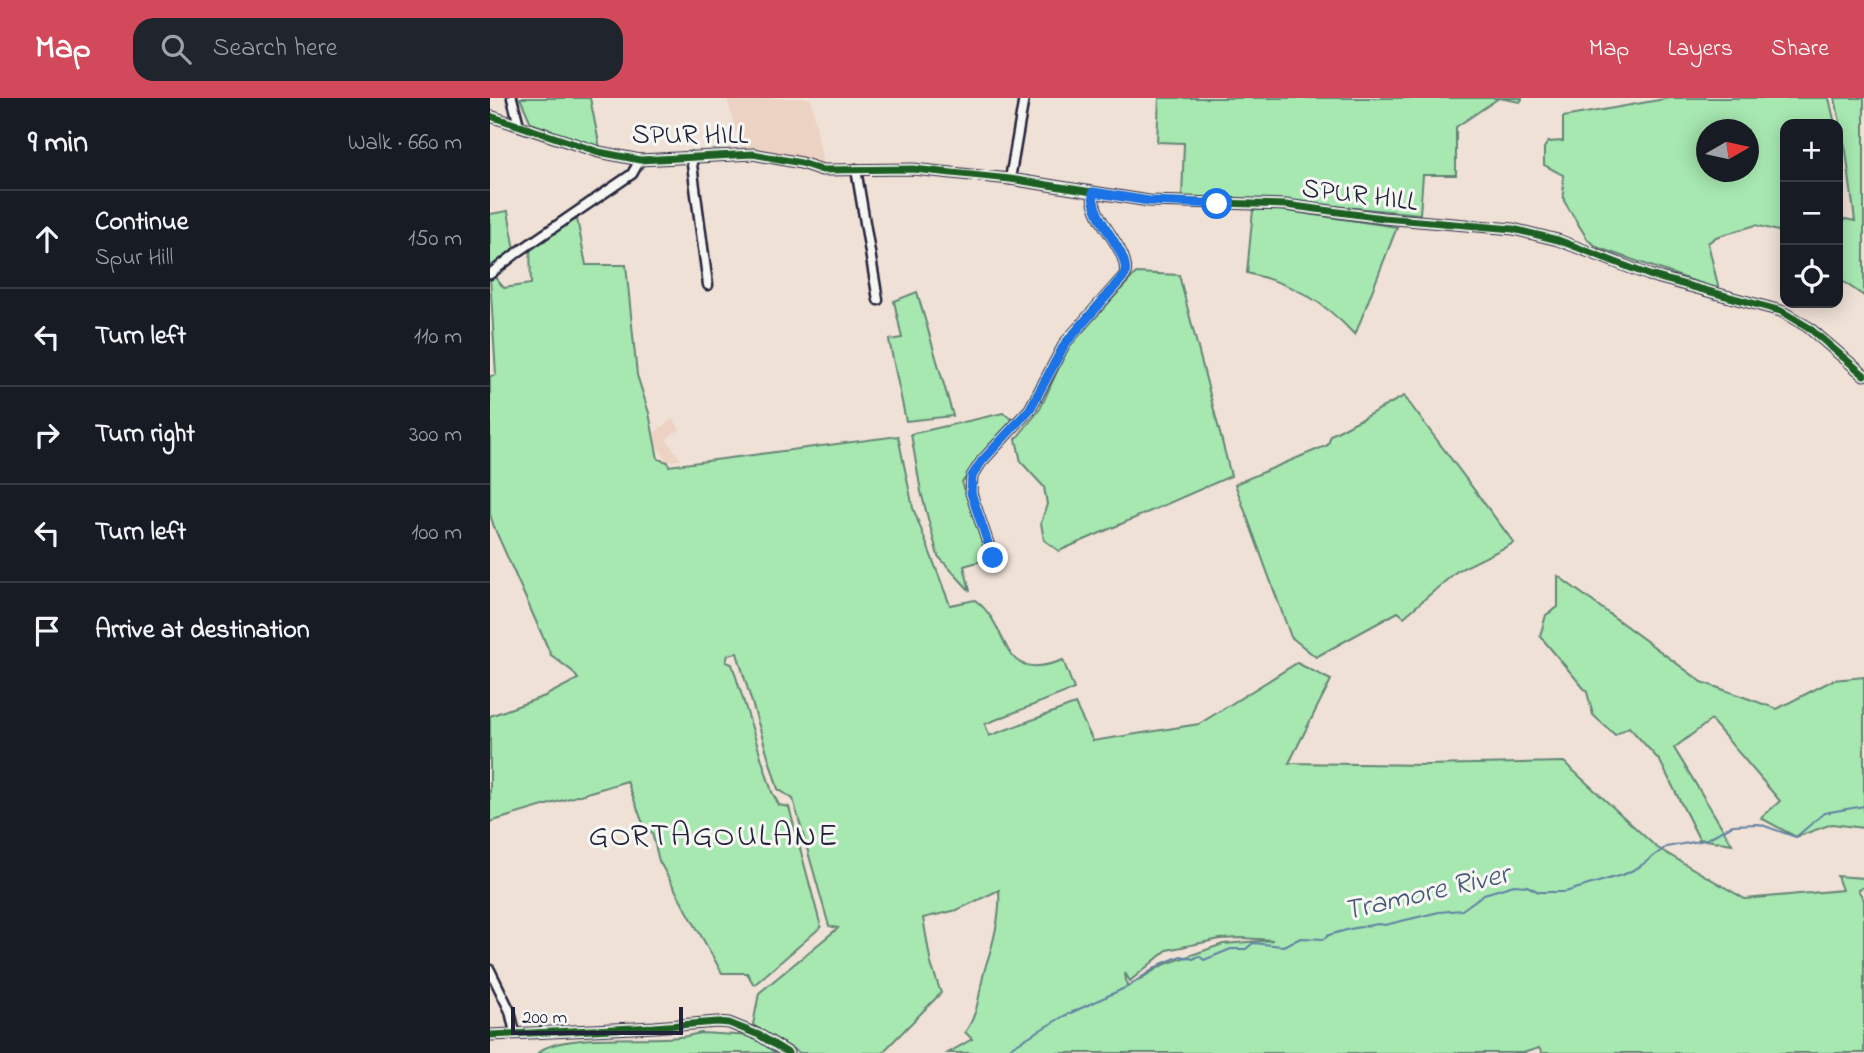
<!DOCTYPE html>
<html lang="en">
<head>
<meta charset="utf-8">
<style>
  body { margin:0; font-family:"Indie Flower",sans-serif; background:#20242c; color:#f1f3f6 }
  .controls { position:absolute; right:21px; top:21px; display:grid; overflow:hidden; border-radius:14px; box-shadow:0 4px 18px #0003 }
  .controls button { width:63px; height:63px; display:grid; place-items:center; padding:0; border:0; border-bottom:2px solid #363941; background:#171b24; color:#f1f3f6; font:35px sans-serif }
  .compass { position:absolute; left:1206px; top:21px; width:63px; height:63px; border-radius:50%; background:#171b24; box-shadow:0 4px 18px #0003; rotate:81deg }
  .scale { position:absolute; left:21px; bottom:18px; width:172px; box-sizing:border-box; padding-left:7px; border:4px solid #22223b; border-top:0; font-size:19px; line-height:24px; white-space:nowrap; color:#22223b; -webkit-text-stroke:5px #f6f6f2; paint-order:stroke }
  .stop { position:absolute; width:21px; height:21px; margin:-16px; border:5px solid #1a73e8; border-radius:50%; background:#fff }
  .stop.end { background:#1a73e8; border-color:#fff; box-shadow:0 2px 7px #0008 }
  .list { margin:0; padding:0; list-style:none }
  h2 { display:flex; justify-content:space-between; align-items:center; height:91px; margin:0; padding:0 28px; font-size:30px }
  h2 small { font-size:23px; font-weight:400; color:#9ea1a6 }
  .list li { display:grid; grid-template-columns:46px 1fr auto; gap:21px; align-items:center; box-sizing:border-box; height:98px; padding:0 28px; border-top:2px solid #363941 }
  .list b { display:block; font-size:26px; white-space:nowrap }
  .list p { margin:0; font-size:23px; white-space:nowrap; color:#9ea1a6 }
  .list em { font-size:23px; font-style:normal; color:#9ea1a6 }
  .icon { flex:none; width:38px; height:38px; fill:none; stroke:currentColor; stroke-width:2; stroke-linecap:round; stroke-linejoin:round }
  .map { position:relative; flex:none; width:1374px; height:955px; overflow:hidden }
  header { display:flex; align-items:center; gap:42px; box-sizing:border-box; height:98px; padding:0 35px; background:#d1495b; color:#fff }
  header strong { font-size:33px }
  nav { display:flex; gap:38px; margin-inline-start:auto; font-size:24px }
  .search { width:490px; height:63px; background:#20242c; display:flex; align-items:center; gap:18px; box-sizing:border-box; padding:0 24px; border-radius:21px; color:#9ea1a6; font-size:26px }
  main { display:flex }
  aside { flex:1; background:#171b24 }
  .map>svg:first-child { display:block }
  .built { fill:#ecd2c2 }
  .green { fill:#a7e8b0; stroke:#648576; stroke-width:2; fill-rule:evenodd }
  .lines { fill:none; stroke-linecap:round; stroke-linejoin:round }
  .stream { stroke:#6181a3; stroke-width:2 }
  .minor-casing { stroke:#22223b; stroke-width:13 }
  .minor { stroke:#f6f6f2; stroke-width:8 }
  .cycleway-casing { stroke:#f6f6f2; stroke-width:11 }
  .cycleway { stroke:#1b5e20; stroke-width:7 }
  .route { stroke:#1a73e8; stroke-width:9 }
  .labels { text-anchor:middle; stroke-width:6; stroke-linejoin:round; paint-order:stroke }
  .street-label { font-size:28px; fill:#22223b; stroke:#f6f6f2 }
  .water-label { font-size:30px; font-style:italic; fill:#475978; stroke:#f6f6f2 }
  .quarter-label { font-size:32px; letter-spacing:2px; fill:#22223b; stroke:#f6f6f2 }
</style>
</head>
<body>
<header>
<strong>Map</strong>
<div class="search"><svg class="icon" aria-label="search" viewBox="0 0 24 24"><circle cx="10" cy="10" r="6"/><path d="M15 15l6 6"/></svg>Search here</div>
<nav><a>Map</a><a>Layers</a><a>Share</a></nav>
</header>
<main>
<aside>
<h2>9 min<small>Walk · 660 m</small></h2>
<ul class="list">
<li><svg class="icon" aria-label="ahead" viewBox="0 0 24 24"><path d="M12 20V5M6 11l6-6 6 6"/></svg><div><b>Continue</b><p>Spur Hill</p></div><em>150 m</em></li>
<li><svg class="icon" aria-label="left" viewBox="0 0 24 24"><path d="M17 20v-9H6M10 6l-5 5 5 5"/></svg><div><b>Turn left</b></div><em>110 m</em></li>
<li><svg class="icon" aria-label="right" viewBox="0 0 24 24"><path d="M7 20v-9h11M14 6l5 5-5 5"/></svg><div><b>Turn right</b></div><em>300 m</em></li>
<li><svg class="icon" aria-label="left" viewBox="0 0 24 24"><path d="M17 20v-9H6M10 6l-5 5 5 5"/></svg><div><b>Turn left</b></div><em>100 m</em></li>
<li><svg class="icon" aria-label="arrive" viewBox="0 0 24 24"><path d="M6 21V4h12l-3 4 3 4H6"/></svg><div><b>Arrive at destination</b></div></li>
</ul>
</aside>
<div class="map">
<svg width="1374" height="955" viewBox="0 0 1374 955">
  <rect width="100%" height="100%" fill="#f0e1d6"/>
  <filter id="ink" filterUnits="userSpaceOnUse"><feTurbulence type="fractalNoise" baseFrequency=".0143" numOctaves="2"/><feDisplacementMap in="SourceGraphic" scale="14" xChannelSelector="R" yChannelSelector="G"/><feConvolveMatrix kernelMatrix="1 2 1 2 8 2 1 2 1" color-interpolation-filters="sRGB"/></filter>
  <g filter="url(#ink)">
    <g class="built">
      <path d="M237 0H321L333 66 313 60 251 52Z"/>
      <path d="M183 321 190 331 176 341 191 362 177 363 167 348 165 334Z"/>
    </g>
    <g class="green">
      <path d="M30 0H100L110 50 41 25Z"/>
      <path d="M669 0H1032V1L1030 4 1009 0 966 29V77H933L930 116 789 103 692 100 694 45 667 44Z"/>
      <path d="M1180 0H1339L1345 26H1295V135L1266 127 1226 139 1218 145 1229 192 1109 150 1098 142 1074 103 1073 77 1054 67V50L1058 44 1073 43V19ZM1216 32H1258V74H1216Z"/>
      <path d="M1345 0H1374V198L1348 180V151L1350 131 1355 121 1365 123 1356 53Z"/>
      <path d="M763 112H791L907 129 865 237C833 202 803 186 757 175Z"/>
      <path d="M18 113 25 152 0 172V116Z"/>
      <path d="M87 121 96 167H136L147 277 159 315 168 361 178 364 179 368 408 338 423 410 460 507 485 502C524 531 506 587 573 562L584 591 495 626 499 638 585 606 603 643 709 626 807 565 841 582 799 665 937 667 1074 664 1166 749 1255 801 1352 792 1347 778 1374 780V789L1368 792 1374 802V955H1052L1049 950 1033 955H458L482 941 475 934C490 914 489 889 496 867 504 843 511 817 509 792L467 812 433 820 441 866 451 895 392 955H310L263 927 269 895 348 830 339 828 303 701 288 691 247 555 238 557 236 564 242 566 282 694 289 707 299 709 331 829 264 887 257 875H232L169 763 162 735 152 723 137 683 0 724V618L55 598 88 581 82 573 61 557 4 429 0 416V278L6 277 0 179 3 177 14 190 41 186 40 148ZM752 840 783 842 733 846 673 867 637 889 635 875 640 883 677 852 730 841Z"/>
      <path d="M646 175 689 177 741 378 569 453 554 442 551 425 557 406 554 389 531 364 526 341 550 311 578 249Z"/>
      <path d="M427 194 463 318 416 323 399 242 412 240 404 203Z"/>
      <path d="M914 298 1024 445 967 473 914 519 908 514 826 559 801 539 745 386 838 347 841 337Z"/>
      <path d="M513 315 525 323 472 384 498 461 474 468 480 493 448 458 431 394 421 336Z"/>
      <path d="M1068 478 1212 584 1287 611 1343 582 1374 579V730L1342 726 1306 739 1271 720 1290 703 1221 622 1184 650 1242 746 1209 741 1170 663 1139 629 1125 637 1103 617 1097 594 1050 538 1056 517 1068 509Z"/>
      <path d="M211 935 262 938 286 955H48C67 934 159 943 189 939 196 939 204 936 211 935Z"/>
    </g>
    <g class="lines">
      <path class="stream" d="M511 955 574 918 637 889 671 866 691 858 703 861 709 858 714 862 741 851H756L763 845 793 848 811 840 834 841 839 837 860 831 888 826 895 827 949 814 972 812 994 796 1024 787 1037 788 1049 794H1075L1135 776 1149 769 1176 749 1215 742 1243 727 1269 726 1306 739 1334 715 1374 708"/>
      <g class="minor-casing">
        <g id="minor">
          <path d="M22 0 29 27"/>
          <path d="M0 18 109 54 150 62 263 56 311 65 332 72 423 71 520 81 659 103 796 107 893 120 1023 131 1068 142 1159 177 1291 213 1318 229 1374 277"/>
          <path d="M201 59 218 187"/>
          <path d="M366 71 388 202"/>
          <path d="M520 81 534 0"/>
          <path d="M0 176 28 154 142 76 150 62"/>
          <path d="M503 460 481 395 482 378 492 363 540 311 575 245 635 177C641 152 602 124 603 95"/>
          <path d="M0 872 20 913 25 935"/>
          <path d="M0 937 164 929 227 924 239 925 269 937 298 955"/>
        </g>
      </g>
      <use href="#minor" class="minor"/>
      <g class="cycleway-casing">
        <g id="cycleway">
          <path d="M0 18 109 54 150 62 263 56 311 65 332 72 423 71 520 81 659 103 796 107 893 120 1023 131 1068 142 1159 177 1291 213 1318 229 1374 277"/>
          <path d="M503 460 481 395 482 378 492 363 540 311 575 245 635 177C641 152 602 124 603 95"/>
          <path d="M0 937 164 929 227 924 239 925 269 937 298 955"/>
        </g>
      </g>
      <use href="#cycleway" class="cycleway"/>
    </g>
  </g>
  <g class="lines" filter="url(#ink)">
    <path class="route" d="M503 460 481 395 482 378 492 363 540 311 575 246 635 177C641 155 602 124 603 94L659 103 727 106"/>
  </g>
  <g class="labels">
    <g class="street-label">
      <text x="200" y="45">SPUR HILL</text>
      <text transform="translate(870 95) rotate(7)" y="10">SPUR HILL</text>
    </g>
    <g class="water-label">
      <text transform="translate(936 793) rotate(-13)" y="10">Tramore River</text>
    </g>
    <g class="quarter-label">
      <text x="224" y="747">GORTAGOULANE</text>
    </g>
  </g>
</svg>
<div class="controls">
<button>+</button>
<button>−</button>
<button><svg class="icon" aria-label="locate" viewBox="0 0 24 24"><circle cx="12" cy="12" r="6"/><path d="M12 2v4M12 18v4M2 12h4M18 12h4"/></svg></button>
</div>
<svg class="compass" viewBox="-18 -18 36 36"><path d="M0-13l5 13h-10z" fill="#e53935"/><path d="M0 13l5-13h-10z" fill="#9ea1a6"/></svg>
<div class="scale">200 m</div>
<div class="stop" style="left:727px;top:106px"></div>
<div class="stop end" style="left:503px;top:460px"></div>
</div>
</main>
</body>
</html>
